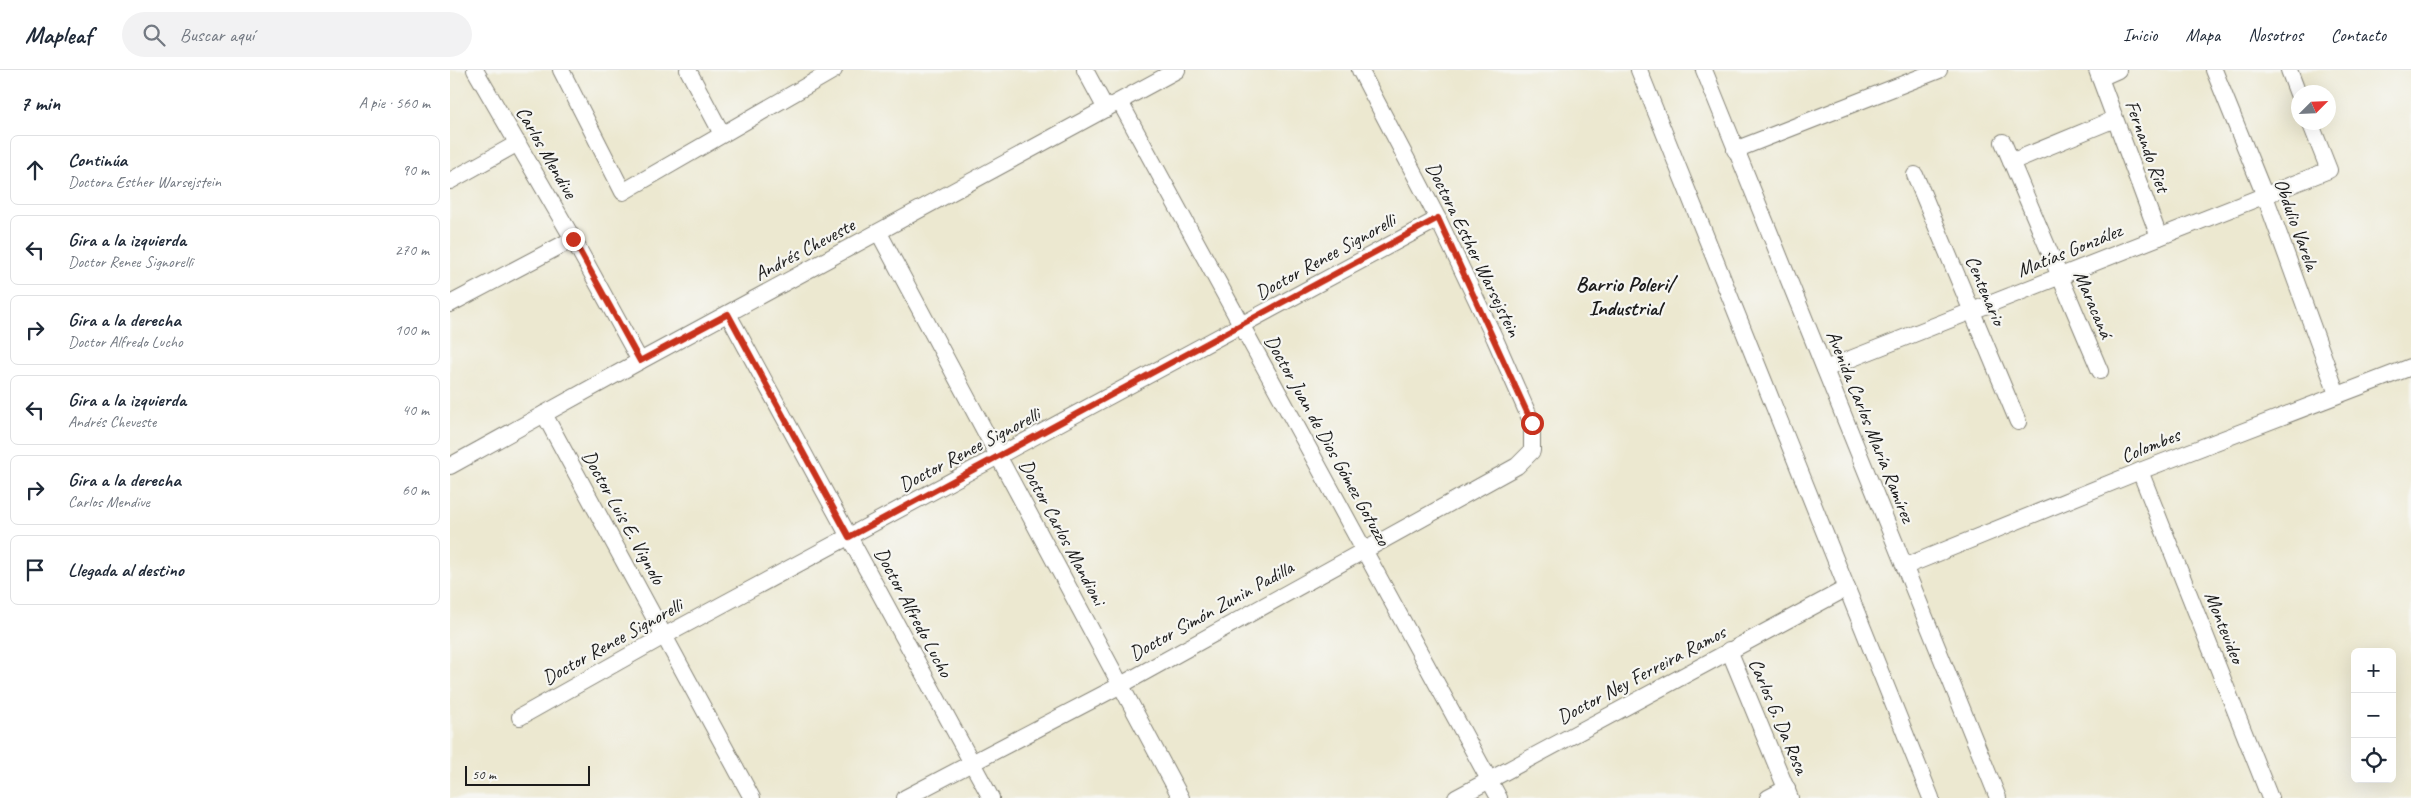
<!DOCTYPE html>
<html lang="es">
<head>
<meta charset="utf-8">
<style>
  body { margin:0; font-family:Caveat,sans-serif; background:#f2f2f3; color:#1f2937 }
  .controls { position:absolute; right:15px; bottom:15px; display:grid; overflow:hidden; border-radius:8px; box-shadow:0 5px 20px #0002 }
  .controls button { width:45px; height:45px; display:grid; place-items:center; padding:0; border:0; border-bottom:1px solid #e0e1e3; background:#fff; color:#1f2937; font:25px sans-serif }
  .compass { position:absolute; left:1841px; top:15px; width:45px; height:45px; border-radius:50%; background:#fff; box-shadow:0 5px 20px #0002; rotate:66deg }
  .scale { position:absolute; left:15px; bottom:12px; width:125px; box-sizing:border-box; padding-left:5px; border:2px solid #1c1c1c; border-top:0; font-size:14px; line-height:18px; white-space:nowrap; color:#1c1c1c; -webkit-text-stroke:4px #f6f6f2; paint-order:stroke }
  .stop { position:absolute; width:15px; height:15px; margin:-11px; border:4px solid #c8321e; border-radius:50%; background:#fff }
  .stop.end { background:#c8321e; border-color:#fff; box-shadow:0 1px 5px #0008 }
  .list { margin:0; padding:0; list-style:none }
  h2 { display:flex; justify-content:space-between; align-items:center; height:65px; margin:0; padding:0 20px; font-size:21px }
  h2 small { font-size:16px; font-weight:400; color:#747a83 }
  .list li { display:grid; grid-template-columns:32px 1fr auto; gap:15px; align-items:center; box-sizing:border-box; height:70px; margin:0 10px 10px; padding:0 10px; border:1px solid #e0e1e3; border-radius:8px }
  .list b { display:block; font-size:19px; white-space:nowrap }
  .list p { margin:0; font-size:16px; white-space:nowrap; color:#747a83 }
  .list em { font-size:16px; font-style:normal; color:#747a83 }
  .icon { flex:none; width:28px; height:28px; fill:none; stroke:currentColor; stroke-width:2; stroke-linecap:round; stroke-linejoin:round }
  .map { position:relative; flex:none; width:1961px; height:728px; overflow:hidden }
  header { display:flex; align-items:center; gap:30px; box-sizing:border-box; height:70px; padding:0 25px; background:#fff; border-bottom:1px solid #e0e1e3 }
  header strong { font-size:24px }
  nav { display:flex; gap:28px; margin-inline-start:auto; font-size:18px }
  .search { width:350px; height:45px; background:#f2f2f3; display:flex; align-items:center; gap:12px; box-sizing:border-box; padding:0 18px; border-radius:28px; color:#747a83; font-size:19px }
  main { display:flex }
  aside { flex:1; background:#fff }
  .map>svg:first-child { display:block }
  .lines { fill:none; stroke-linecap:round; stroke-linejoin:round }
  .minor-casing { stroke:#848276; stroke-width:18 }
  .minor { stroke:#fff; stroke-width:16 }
  .route { stroke:#c8321e; stroke-width:6 }
  .labels { text-anchor:middle; stroke-width:4.5; stroke-linejoin:round; paint-order:stroke }
  .street-label { font-size:20px; fill:#1c1c1c; stroke:#f6f6f2 }
  .neighbourhood-label { font-size:21px; font-weight:bold; fill:#1c1c1c; stroke:#f6f6f2 }
</style>
</head>
<body>
<header>
<strong>Mapleaf</strong>
<div class="search"><svg class="icon" aria-label="search" viewBox="0 0 24 24"><circle cx="10" cy="10" r="6"/><path d="M15 15l6 6"/></svg>Buscar aquí</div>
<nav><a>Inicio</a><a>Mapa</a><a>Nosotros</a><a>Contacto</a></nav>
</header>
<main>
<aside>
<h2>7 min<small>A pie · 560 m</small></h2>
<ul class="list">
<li><svg class="icon" aria-label="ahead" viewBox="0 0 24 24"><path d="M12 20V5M6 11l6-6 6 6"/></svg><div><b>Continúa</b><p>Doctora Esther Warsejstein</p></div><em>90 m</em></li>
<li><svg class="icon" aria-label="left" viewBox="0 0 24 24"><path d="M17 20v-9H6M10 6l-5 5 5 5"/></svg><div><b>Gira a la izquierda</b><p>Doctor Renee Signorelli</p></div><em>270 m</em></li>
<li><svg class="icon" aria-label="right" viewBox="0 0 24 24"><path d="M7 20v-9h11M14 6l5 5-5 5"/></svg><div><b>Gira a la derecha</b><p>Doctor Alfredo Lucho</p></div><em>100 m</em></li>
<li><svg class="icon" aria-label="left" viewBox="0 0 24 24"><path d="M17 20v-9H6M10 6l-5 5 5 5"/></svg><div><b>Gira a la izquierda</b><p>Andrés Cheveste</p></div><em>40 m</em></li>
<li><svg class="icon" aria-label="right" viewBox="0 0 24 24"><path d="M7 20v-9h11M14 6l5 5-5 5"/></svg><div><b>Gira a la derecha</b><p>Carlos Mendive</p></div><em>60 m</em></li>
<li><svg class="icon" aria-label="arrive" viewBox="0 0 24 24"><path d="M6 21V4h12l-3 4 3 4H6"/></svg><div><b>Llegada al destino</b></div></li>
</ul>
</aside>
<div class="map">
<svg width="1961" height="728" viewBox="0 0 1961 728">
  <rect width="100%" height="100%" fill="#f6f6f2"/>
  <filter id="ink" filterUnits="userSpaceOnUse"><feTurbulence type="fractalNoise" baseFrequency=".02" numOctaves="2"/><feDisplacementMap in="SourceGraphic" scale="10" xChannelSelector="R" yChannelSelector="G"/><feConvolveMatrix kernelMatrix="1 2 1 2 8 2 1 2 1" color-interpolation-filters="sRGB"/></filter>
  <filter id="wash" filterUnits="userSpaceOnUse"><feTurbulence type="fractalNoise" baseFrequency=".0096" numOctaves="4" result="noise"/><feDisplacementMap in="SourceGraphic" scale="20" xChannelSelector="R" yChannelSelector="G"/><feGaussianBlur stdDeviation="1.12" result="paint"/><feColorMatrix in="noise" values="0 0 0 0 0 0 0 0 0 0 0 0 0 0 0 0 0 1.4 0 .05"/><feComposite in="paint" operator="in"/></filter>
  <g filter="url(#wash)">
    <rect width="100%" height="100%" fill="#ece8d0"/>
  </g>
  <g filter="url(#ink)">
    <g class="lines">
      <g class="minor-casing">
        <g id="minor">
          <path d="M25 0 123 169 190 291"/>
          <path d="M111 0 173 122 384 0"/>
          <path d="M238 0 272 64"/>
          <path d="M635 0 656 39"/>
          <path d="M1189 0 1481 728"/>
          <path d="M1254 0 1548 728"/>
          <path d="M1647 0 1709 167"/>
          <path d="M1764 0 1815 126 1887 324"/>
          <path d="M1839 0 1848 24"/>
          <path d="M1650 8 1668 0"/>
          <path d="M670 32 1049 728"/>
          <path d="M1553 72 1650 301"/>
          <path d="M1285 80 1489 0"/>
          <path d="M1561 92 1665 49"/>
          <path d="M1465 105 1568 352"/>
          <path d="M0 111 68 73"/>
          <path d="M429 163 731 728"/>
          <path d="M0 234 123 169"/>
          <path d="M278 244 541 728"/>
          <path d="M1375 299 1879 100 1860 52"/>
          <path d="M94 344 302 728"/>
          <path d="M0 396 190 291 727 0"/>
          <path d="M1690 401 1820 728"/>
          <path d="M1456 496 1690 401 1961 297"/>
          <path d="M1279 580 1340 728"/>
          <path d="M70 647 214 566 988 149"/>
          <path d="M455 728 671 615 1067 396 1082 381V353L1045 269 988 149 910 0"/>
          <path d="M1006 728 1397 518"/>
          <path d="M1318 728 1337 718"/>
        </g>
      </g>
      <use href="#minor" class="minor"/>
    </g>
  </g>
  <g class="lines" filter="url(#ink)">
    <path class="route" d="M123 169 190 291 278 244 399 467 988 148 1082 353"/>
  </g>
  <g class="labels">
    <g class="street-label">
      <text transform="translate(1698 76) rotate(70)" y="7">Fernando Riet</text>
      <text transform="translate(97 82) rotate(60)" y="7">Carlos Mendive</text>
      <text transform="translate(1847 154) rotate(70)" y="7">Obdulio Varela</text>
      <text transform="translate(354 179) rotate(-28)" y="7">Andrés Cheveste</text>
      <text transform="translate(1024 179) rotate(64)" y="7">Doctora Esther Warsejstein</text>
      <text transform="translate(1619 180) rotate(-22)" y="7">Matías González</text>
      <text transform="translate(875 186) rotate(-29)" y="7">Doctor Renee Signorelli</text>
      <text transform="translate(1536 220) rotate(67)" y="7">Centenario</text>
      <text transform="translate(1644 234) rotate(67)" y="7">Maracaná</text>
      <text transform="translate(1421 356) rotate(68)" y="7">Avenida Carlos María Ramírez</text>
      <text transform="translate(878 370) rotate(61)" y="7">Doctor Juan de Dios Gómez Gotuzzo</text>
      <text transform="translate(1700 375) rotate(-22)" y="7">Colombes</text>
      <text transform="translate(519 379) rotate(-28)" y="7">Doctor Renee Signorelli</text>
      <text transform="translate(174 447) rotate(61)" y="7">Doctor Luis E. Vignolo</text>
      <text transform="translate(613 462) rotate(62)" y="7">Doctor Carlos Mandioni</text>
      <text transform="translate(761 540) rotate(-29)" y="7">Doctor Simón Zunin Padilla</text>
      <text transform="translate(464 542) rotate(62)" y="7">Doctor Alfredo Lucho</text>
      <text transform="translate(1775 557) rotate(68)" y="7">Montevideo</text>
      <text transform="translate(162 571) rotate(-29)" y="7">Doctor Renee Signorelli</text>
      <text transform="translate(1191 604) rotate(-28)" y="7">Doctor Ney Ferreira Ramos</text>
      <text transform="translate(1329 646) rotate(67)" y="7">Carlos G. Da Rosa</text>
    </g>
    <g class="neighbourhood-label">
      <text x="1175" y="221">Barrio Poleri/<tspan x="1175" dy="24">Industrial</tspan></text>
    </g>
  </g>
</svg>
<div class="controls">
<button>+</button>
<button>−</button>
<button><svg class="icon" aria-label="locate" viewBox="0 0 24 24"><circle cx="12" cy="12" r="6"/><path d="M12 2v4M12 18v4M2 12h4M18 12h4"/></svg></button>
</div>
<svg class="compass" viewBox="-18 -18 36 36"><path d="M0-13l5 13h-10z" fill="#e53935"/><path d="M0 13l5-13h-10z" fill="#747a83"/></svg>
<div class="scale">50 m</div>
<div class="stop" style="left:1082px;top:353px"></div>
<div class="stop end" style="left:123px;top:169px"></div>
</div>
</main>
</body>
</html>
